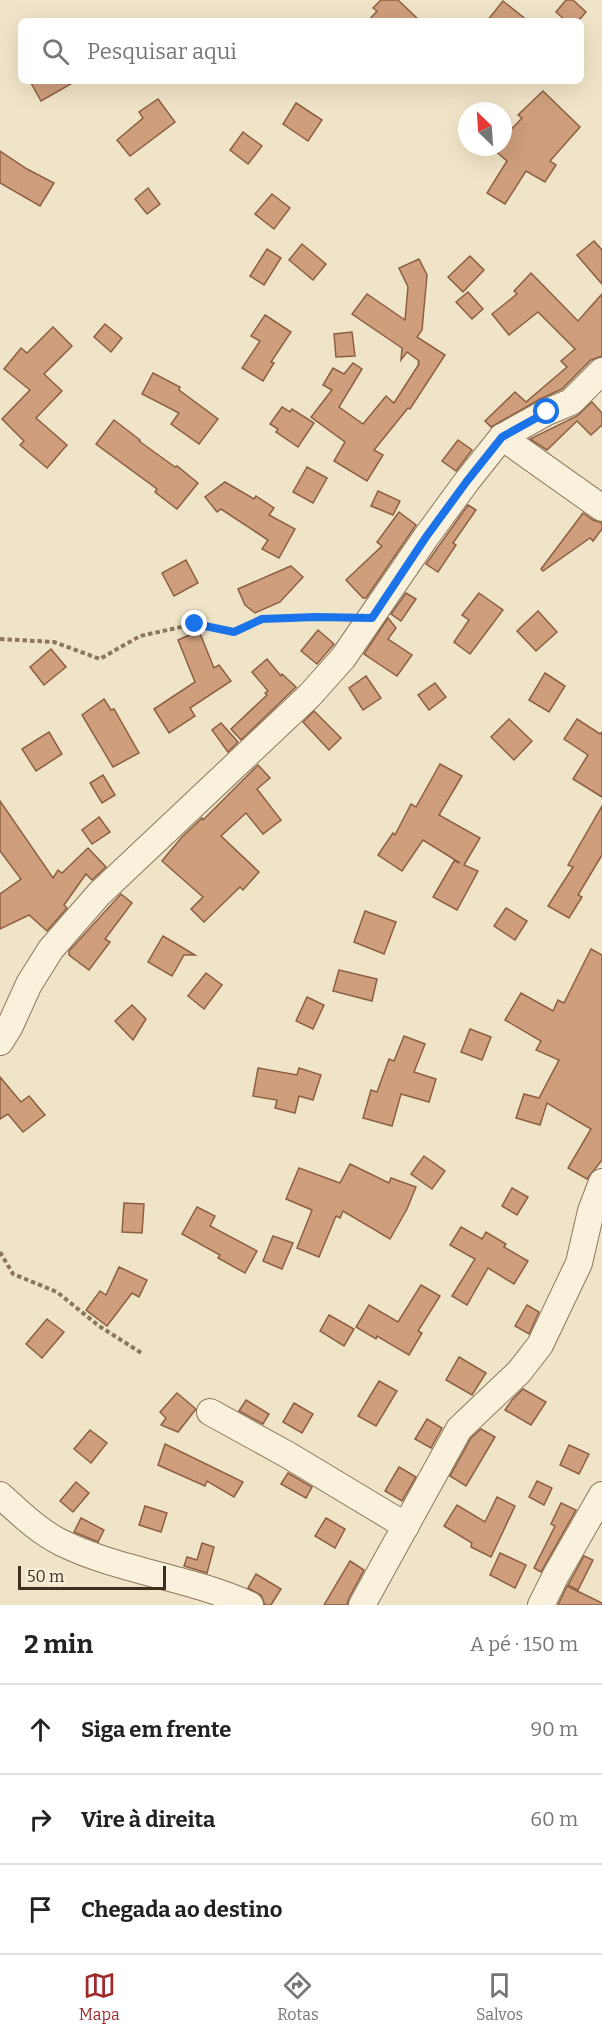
<!DOCTYPE html>
<html lang="pt">
<head>
<meta charset="utf-8">
<style>
  body { margin:0; font-family:Bitter,serif; background:#f6f6f6; color:#222 }
  .compass { position:absolute; left:458px; top:102px; width:54px; height:54px; border-radius:50%; background:#fff; box-shadow:0 6px 24px #0002; rotate:335deg }
  .scale { position:absolute; left:18px; bottom:15px; width:148px; box-sizing:border-box; padding-left:6px; border:3px solid #3d2e20; border-top:0; font-size:16px; line-height:21px; white-space:nowrap; color:#3d2e20; -webkit-text-stroke:4px #f7eed8; paint-order:stroke }
  .stop { position:absolute; width:18px; height:18px; margin:-14px; border:4px solid #1a73e8; border-radius:50%; background:#fff }
  .stop.end { background:#1a73e8; border-color:#fff; box-shadow:0 2px 6px #0008 }
  .list { margin:0; padding:0; list-style:none }
  h2 { display:flex; justify-content:space-between; align-items:center; height:78px; margin:0; padding:0 24px; font-size:26px }
  h2 small { font-size:20px; font-weight:400; color:#767676 }
  .list li { display:grid; grid-template-columns:39px 1fr auto; gap:18px; align-items:center; box-sizing:border-box; height:90px; padding:0 24px; border-top:2px solid #e0e0e0 }
  .list b { display:block; font-size:22px; white-space:nowrap }
  .list em { font-size:20px; font-style:normal; color:#767676 }
  .icon { flex:none; width:33px; height:33px; fill:none; stroke:currentColor; stroke-width:2; stroke-linecap:round; stroke-linejoin:round }
  .map { position:relative; flex:none; width:602px; height:1605px; overflow:hidden }
  .search { position:absolute; background:#fff; box-shadow:0 6px 24px #0002; left:18px; right:18px; top:18px; height:66px; display:flex; align-items:center; gap:15px; box-sizing:border-box; padding:0 21px; border-radius:9px; color:#767676; font-size:22px }
  .sheet { height:348px; background:#fff }
  nav { display:flex; justify-content:space-around; align-items:center; box-sizing:border-box; height:84px; border-top:2px solid #e0e0e0; background:#fff; font-size:16px; color:#767676 }
  nav a { display:grid; justify-items:center; gap:3px }
  nav .on { color:#9e2a2b }
  .map>svg:first-child { display:block }
  .building { fill:#cf9f7d; stroke:#8d5f41; stroke-width:1.5 }
  .lines { fill:none; stroke-linecap:round; stroke-linejoin:round }
  .minor-casing { stroke:#8d765c; stroke-width:28 }
  .path { stroke:#8d765c; stroke-width:4; stroke-dasharray:4.5 3; stroke-linecap:butt }
  .minor { stroke:#faf1dc; stroke-width:26 }
  .route { stroke:#1a73e8; stroke-width:8 }
</style>
</head>
<body>
<div class="map">
<svg width="602" height="1605" viewBox="0 0 602 1605">
  <rect width="100%" height="100%" fill="#f0e4c8"/>
  <g class="building">
    <path d="M381 0H398L420 21H368L377 11 373 8Z"/>
    <path d="M566 0H573L586 12 578 21H566L556 12Z"/>
    <path d="M503 1 528 21H487Z"/>
    <path d="M30 81H76L41 101Z"/>
    <path d="M543 91 580 127 550 161 556 165 545 182 526 171 505 204 487 193 507 161 493 149 503 147V138L522 118 518 115Z"/>
    <path d="M158 99 175 122 130 156 117 140 143 118 139 112Z"/>
    <path d="M296 103 322 120 308 141 283 124Z"/>
    <path d="M243 132 262 146 248 164 230 150Z"/>
    <path d="M0 151 27 169 54 183 40 206 0 183Z"/>
    <path d="M148 188 160 204 147 214 135 199Z"/>
    <path d="M272 194 290 208 274 229 255 214Z"/>
    <path d="M594 241 602 250V284L577 255Z"/>
    <path d="M302 244 326 264 313 280 289 260Z"/>
    <path d="M267 249 281 258 264 285 250 276Z"/>
    <path d="M470 256 484 270 463 292 448 277Z"/>
    <path d="M419 259 427 275 422 330 417 337 445 355 410 409 408 408 374 450 383 455 367 481 334 461 345 442 311 417 332 390 323 385 333 368 344 374 353 363 362 369 339 407 363 424 386 396 394 403 419 364 418 363 419 361 407 352 401 360 402 348 352 314 367 294 405 320 408 287 399 268Z"/>
    <path d="M531 273 578 321 602 294V356L591 360 562 389 540 399 491 427 485 421 515 392 526 402 567 367 561 361 575 349 538 312 509 335 492 314 517 294 514 291Z"/>
    <path d="M468 292 483 309 472 319 456 302Z"/>
    <path d="M265 315 291 332 271 362 274 363 263 381 242 368 260 341 251 336Z"/>
    <path d="M105 324 122 338 111 352 94 337Z"/>
    <path d="M53 327 72 346 44 374 62 391 36 418 67 445 47 468 20 445 24 441 2 419 30 390 4 369 21 348 27 353Z"/>
    <path d="M352 332 355 356 336 357 334 334Z"/>
    <path d="M153 373 180 387 179 390 218 419 199 444 171 424 179 413 142 394Z"/>
    <path d="M592 402 602 413V425L591 435 577 421 547 450 530 439 577 416Z"/>
    <path d="M282 407 290 412 292 409 314 423 298 447 276 432 278 429 270 424Z"/>
    <path d="M114 420 140 440 139 441 175 467 177 466 198 483 177 509 155 492 157 489 96 444Z"/>
    <path d="M458 440 472 450 456 471 442 461Z"/>
    <path d="M307 467 327 478 313 503 293 492Z"/>
    <path d="M225 482 254 499 256 496 274 508 269 515 295 529 279 558 262 549 268 540 221 509 217 512 205 497Z"/>
    <path d="M378 491 400 501 393 515 371 506Z"/>
    <path d="M468 505 476 510 453 543 456 545 438 572 426 564Z"/>
    <path d="M399 512 416 525 366 598H363L346 580 382 546 377 542Z"/>
    <path d="M583 513 593 520 602 523V529L593 541 590 538 543 571 541 569Z"/>
    <path d="M186 560 198 583 174 596 162 573Z"/>
    <path d="M291 566 303 577 280 602 255 613 245 605 238 589Z"/>
    <path d="M406 593 416 599 401 621 391 614Z"/>
    <path d="M479 593 503 610 470 654 454 642 469 620 462 615Z"/>
    <path d="M538 611 557 632 536 651 517 631Z"/>
    <path d="M388 618 396 628 388 639 412 655 397 676 364 654Z"/>
    <path d="M318 630 334 644 317 664 301 651Z"/>
    <path d="M199 631 214 668 219 665 231 681 190 708 195 716 169 733 154 709 195 682 178 640Z"/>
    <path d="M51 649 66 667 44 685 30 667Z"/>
    <path d="M267 659 281 676 282 674 296 687 241 740 231 729 267 695 265 693 268 691 252 672Z"/>
    <path d="M545 673 565 686 549 712 529 700Z"/>
    <path d="M366 676 381 698 363 710 349 688Z"/>
    <path d="M435 683 446 697 429 710 418 695Z"/>
    <path d="M104 699 111 710 114 709 139 753 113 767 82 715Z"/>
    <path d="M314 711 341 738 329 750 303 722Z"/>
    <path d="M509 719 532 741 514 760 491 737Z"/>
    <path d="M577 719 600 734 602 732V797L573 779 588 755 564 739Z"/>
    <path d="M221 723 238 742 228 752 212 730Z"/>
    <path d="M49 732 62 754 36 771 22 749Z"/>
    <path d="M440 764 462 776 439 815 480 838 464 865 478 871 457 910 433 897 454 861 460 863 423 840 402 871 378 855 393 833 395 835 411 804 416 807Z"/>
    <path d="M258 765 270 778 257 789 281 820 263 834 246 813 221 836 259 872 243 890 240 887 204 922 191 909 203 897 162 861 182 837 202 818 203 820Z"/>
    <path d="M103 775 115 795 102 803 90 783Z"/>
    <path d="M0 801 53 878 58 870 62 873 88 848 106 867 92 880 86 874 64 905 67 908 47 931 29 915 0 929V894L21 879 0 851Z"/>
    <path d="M602 806V855L578 895 582 897 569 918 548 906 573 867 568 865Z"/>
    <path d="M99 817 110 832 92 844 82 830Z"/>
    <path d="M121 894 132 903 105 939 110 942 89 970 69 955V951Z"/>
    <path d="M506 908 527 921 515 940 494 926Z"/>
    <path d="M365 911 396 922 384 954 354 942Z"/>
    <path d="M163 936 195 955H184L172 976 148 962Z"/>
    <path d="M591 949 602 955V1160L587 1179 568 1168 591 1129 547 1103 540 1125 516 1118 524 1094 539 1098 559 1060 536 1050 541 1041 505 1020 521 993 553 1011 558 1000 564 1003Z"/>
    <path d="M339 970 377 979 372 1001 333 991Z"/>
    <path d="M206 973 222 985 204 1009 188 996Z"/>
    <path d="M307 997 324 1005 313 1029 296 1021Z"/>
    <path d="M132 1005 146 1019 133 1040 115 1021Z"/>
    <path d="M470 1029 491 1037 482 1060 461 1052Z"/>
    <path d="M404 1036 425 1044 414 1072 436 1079 429 1102 401 1094 392 1126 363 1118 371 1090 377 1092 389 1059 394 1061Z"/>
    <path d="M258 1068 297 1075 299 1068 321 1075 313 1100 299 1096 295 1113 275 1108 277 1100 253 1096Z"/>
    <path d="M0 1077 21 1102 29 1096 45 1115 23 1132 8 1114 0 1119Z"/>
    <path d="M424 1156 445 1171 432 1189 411 1174Z"/>
    <path d="M350 1164 389 1183 391 1178 416 1187 407 1209 390 1239 343 1211 340 1218 336 1216 319 1257 297 1248 312 1210 286 1199 299 1168 340 1183Z"/>
    <path d="M512 1188 528 1197 517 1215 502 1206Z"/>
    <path d="M124 1203 144 1204 142 1233 122 1232Z"/>
    <path d="M197 1207 215 1216 210 1226 257 1251 245 1273 218 1258 220 1255 182 1234Z"/>
    <path d="M461 1227 482 1239 486 1232 506 1244 504 1247 528 1261 514 1284 488 1268 467 1305 452 1296 475 1259 450 1245Z"/>
    <path d="M273 1236 293 1243 282 1269 263 1261Z"/>
    <path d="M119 1267 147 1280 139 1297 132 1293 107 1326 86 1310 100 1291 106 1295Z"/>
    <path d="M421 1285 440 1296 418 1331 422 1333 409 1355 377 1336 376 1339 356 1327 369 1305 398 1322Z"/>
    <path d="M527 1305 539 1312 529 1334 515 1326Z"/>
    <path d="M329 1315 354 1329 344 1346 320 1331Z"/>
    <path d="M47 1319 64 1332 42 1358 26 1344Z"/>
    <path d="M459 1357 486 1373 472 1395 446 1380Z"/>
    <path d="M379 1381 397 1391 376 1426 358 1416Z"/>
    <path d="M523 1389 546 1402 531 1425 505 1410 512 1400Z"/>
    <path d="M177 1393 196 1409 178 1432 161 1425 166 1418 160 1412Z"/>
    <path d="M246 1400 269 1414 263 1424 239 1411Z"/>
    <path d="M294 1403 313 1414 302 1433 283 1422Z"/>
    <path d="M427 1419 442 1428 431 1448 415 1439Z"/>
    <path d="M481 1429 495 1437 466 1486 450 1476 471 1438Z"/>
    <path d="M90 1430 107 1443 91 1463 74 1449Z"/>
    <path d="M165 1444 243 1482 234 1497 207 1481 205 1486 158 1465Z"/>
    <path d="M569 1445 589 1454 579 1474 560 1465Z"/>
    <path d="M399 1467 416 1477 402 1501 385 1491Z"/>
    <path d="M288 1473 312 1487 306 1498 281 1484Z"/>
    <path d="M537 1481 552 1488 544 1505 529 1497Z"/>
    <path d="M76 1482 89 1493 73 1512 60 1501Z"/>
    <path d="M497 1497 515 1506 491 1557 471 1547 472 1543 444 1526 457 1505 485 1522Z"/>
    <path d="M561 1503 576 1510 541 1572 534 1568 555 1526 551 1524Z"/>
    <path d="M145 1506 167 1513 161 1532 139 1525Z"/>
    <path d="M81 1518 104 1530 98 1542 74 1532Z"/>
    <path d="M326 1518 345 1529 335 1548 315 1536Z"/>
    <path d="M202 1543 214 1547 207 1573 184 1566 187 1557 197 1560Z"/>
    <path d="M500 1553 526 1565 515 1588 490 1575Z"/>
    <path d="M584 1556 593 1560 578 1590 568 1585Z"/>
    <path d="M350 1561 364 1570 349 1598 347 1605H324Z"/>
    <path d="M256 1574 281 1589 271 1605H265L261 1595 248 1588Z"/>
    <path d="M567 1586 602 1603V1605H558Z"/>
  </g>
  <g class="lines">
    <g class="minor-casing">
      <g id="minor">
        <path d="M502 437 602 508"/>
        <path d="M0 1042 10 1026 29 984 51 949 99 894 310 695 343 658 426 537 467 481 502 437 547 412 571 402 602 371"/>
        <path d="M210 1412 288 1455 406 1526"/>
        <path d="M0 1495C19 1512 39 1532 62 1543 122 1572 189 1577 250 1605"/>
        <path d="M362 1605 459 1429 519 1372 540 1345 579 1263 591 1211 602 1182"/>
        <path d="M541 1605 556 1575 602 1495"/>
      </g>
    </g>
    <g class="path">
      <path d="M0 639 54 642 100 659 140 636 195 624 234 632 262 619 345 618"/>
      <path d="M0 1252 13 1274 57 1292 99 1326 143 1354"/>
    </g>
    <use href="#minor" class="minor"/>
  </g>
  <g class="lines">
    <path class="route" d="M195 624 234 632 262 619 316 617 372 618 426 537 467 481 502 437 547 412"/>
  </g>
</svg>
<svg class="compass" viewBox="-18 -18 36 36"><path d="M0-13l5 13h-10z" fill="#e53935"/><path d="M0 13l5-13h-10z" fill="#767676"/></svg>
<div class="scale">50 m</div>
<div class="stop" style="left:547px;top:412px"></div>
<div class="stop end" style="left:195px;top:624px"></div>
<div class="search"><svg class="icon" aria-label="search" viewBox="0 0 24 24"><circle cx="10" cy="10" r="6"/><path d="M15 15l6 6"/></svg>Pesquisar aqui</div>
</div>
<section class="sheet">
<h2>2 min<small>A pé · 150 m</small></h2>
<ul class="list">
<li><svg class="icon" aria-label="ahead" viewBox="0 0 24 24"><path d="M12 20V5M6 11l6-6 6 6"/></svg><div><b>Siga em frente</b></div><em>90 m</em></li>
<li><svg class="icon" aria-label="right" viewBox="0 0 24 24"><path d="M7 20v-9h11M14 6l5 5-5 5"/></svg><div><b>Vire à direita</b></div><em>60 m</em></li>
<li><svg class="icon" aria-label="arrive" viewBox="0 0 24 24"><path d="M6 21V4h12l-3 4 3 4H6"/></svg><div><b>Chegada ao destino</b></div></li>
</ul>
</section>
<nav>
<a class="on"><svg class="icon" aria-label="map" viewBox="0 0 24 24"><path d="M3 6l6-2 6 2 6-2v14l-6 2-6-2-6 2zM9 4v14M15 6v14"/></svg>Mapa</a>
<a><svg class="icon" aria-label="directions" viewBox="0 0 24 24"><path d="M12 3l9 9-9 9-9-9zM9 14v-3h6M13 9l2 2-2 2"/></svg>Rotas</a>
<a><svg class="icon" aria-label="saved" viewBox="0 0 24 24"><path d="M7 4h10v16l-5-4-5 4z"/></svg>Salvos</a>
</nav>
</body>
</html>
